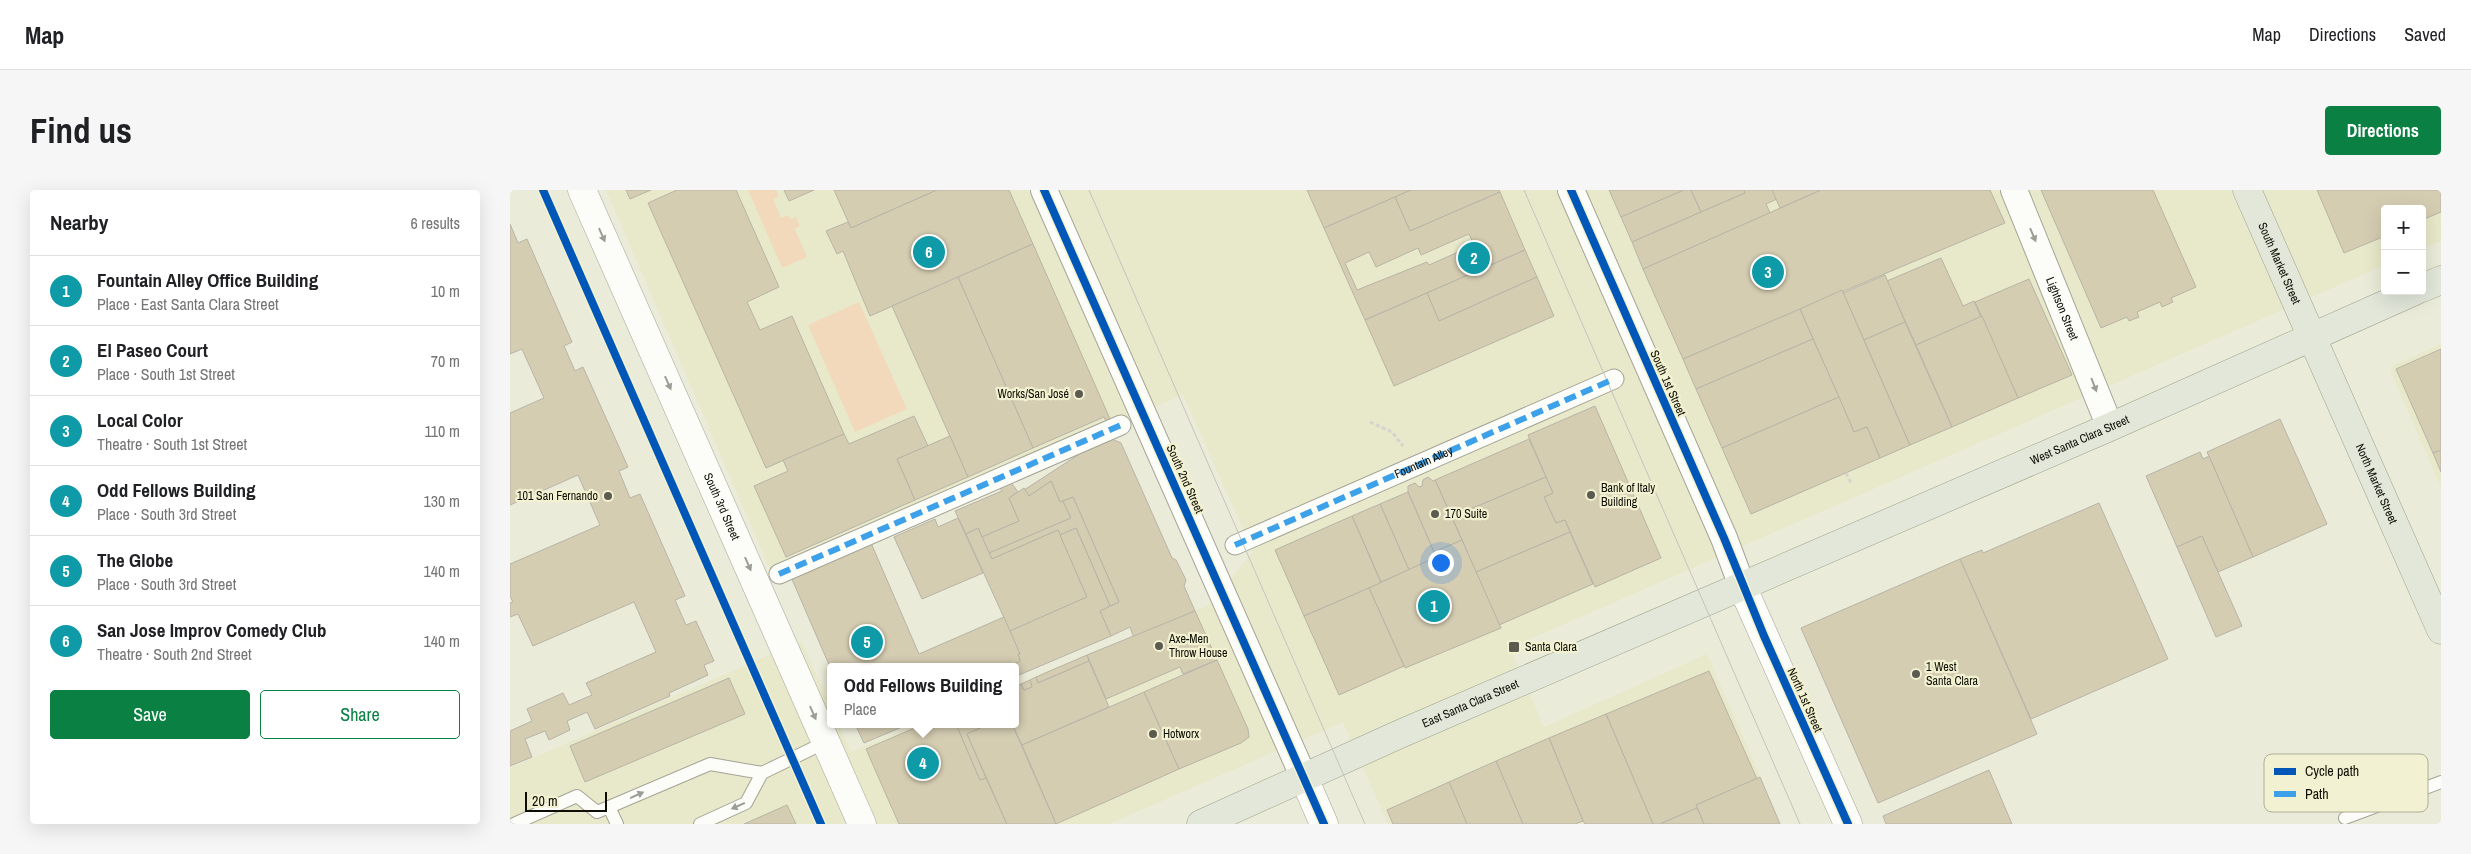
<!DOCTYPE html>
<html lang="en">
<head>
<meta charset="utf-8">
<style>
  body { margin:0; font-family:"Archivo Narrow",sans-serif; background:#f6f6f6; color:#202124 }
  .controls { position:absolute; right:15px; top:15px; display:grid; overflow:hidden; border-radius:5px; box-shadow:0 5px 20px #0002 }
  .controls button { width:45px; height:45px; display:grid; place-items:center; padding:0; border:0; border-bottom:1px solid #e0e0e0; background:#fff; color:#202124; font:25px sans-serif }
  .scale { position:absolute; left:15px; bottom:12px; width:82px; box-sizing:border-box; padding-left:5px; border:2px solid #0f0e05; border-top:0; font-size:14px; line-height:18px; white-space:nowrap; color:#0f0e05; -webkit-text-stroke:4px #f2f2d2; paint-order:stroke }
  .you { position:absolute; left:930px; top:372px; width:18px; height:18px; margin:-12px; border:4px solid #fff; border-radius:50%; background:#1a73e8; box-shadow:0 0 0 8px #1a73e833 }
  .badge { display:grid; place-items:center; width:32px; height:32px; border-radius:50%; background:#0b8043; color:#fff; font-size:16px; font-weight:700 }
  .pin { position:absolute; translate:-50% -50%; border:2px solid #fff; box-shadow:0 1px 5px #0006 }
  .popup { position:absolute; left:317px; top:473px; width:192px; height:65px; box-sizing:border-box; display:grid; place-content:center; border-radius:5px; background:#fff; filter:drop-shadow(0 1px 4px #0005); font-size:16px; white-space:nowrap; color:#757577 }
  .popup b { font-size:19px; color:#202124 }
  .popup::after { content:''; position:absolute; left:50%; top:100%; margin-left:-10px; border:10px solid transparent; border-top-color:#fff }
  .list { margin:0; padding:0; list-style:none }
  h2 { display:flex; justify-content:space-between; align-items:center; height:65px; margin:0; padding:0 20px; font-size:21px }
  h2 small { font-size:16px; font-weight:400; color:#757577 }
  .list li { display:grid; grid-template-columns:32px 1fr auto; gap:15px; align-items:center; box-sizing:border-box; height:70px; padding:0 20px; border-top:1px solid #e0e0e0 }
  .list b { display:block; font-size:19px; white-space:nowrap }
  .list p { margin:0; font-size:16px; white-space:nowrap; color:#757577 }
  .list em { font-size:16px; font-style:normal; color:#757577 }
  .actions { display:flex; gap:10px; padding:15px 20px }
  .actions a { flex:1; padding:11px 0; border:1px solid #0b8043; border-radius:5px; text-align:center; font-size:18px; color:#0b8043 }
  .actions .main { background:#0b8043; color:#fff }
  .map { position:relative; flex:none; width:1931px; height:634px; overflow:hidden; border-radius:5px }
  header { display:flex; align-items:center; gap:30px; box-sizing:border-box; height:70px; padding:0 25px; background:#fff; border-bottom:1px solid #e0e0e0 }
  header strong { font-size:24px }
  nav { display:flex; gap:28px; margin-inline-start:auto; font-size:18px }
  .intro { display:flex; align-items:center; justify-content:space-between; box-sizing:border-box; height:120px; padding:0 30px }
  h1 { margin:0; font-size:35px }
  .button { padding:12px 22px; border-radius:5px; background:#0b8043; color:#fff; font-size:18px; font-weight:700 }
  main { display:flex; gap:30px; padding:0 30px }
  aside { flex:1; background:#fff; border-radius:5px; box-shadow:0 5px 20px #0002 }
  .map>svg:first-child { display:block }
  .built { fill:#e8e8ca }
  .green { fill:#f2d9bc }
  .building { fill:#d5cdb2; stroke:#b7b4a7; fill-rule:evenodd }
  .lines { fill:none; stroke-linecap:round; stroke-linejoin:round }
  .service-casing { stroke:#a4a496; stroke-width:14 }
  .pedestrian-casing { stroke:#a4a496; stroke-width:21 }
  .minor-casing { stroke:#a4a496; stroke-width:28 }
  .tertiary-casing { stroke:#a4a496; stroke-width:29 }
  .primary-casing { stroke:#9ba288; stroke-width:29 }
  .path { stroke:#d4d4cf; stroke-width:3; stroke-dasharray:4 2.5; stroke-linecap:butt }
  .service { stroke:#fcfcf9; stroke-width:12 }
  .pedestrian { stroke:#fcfcf9; stroke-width:19 }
  .minor { stroke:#fcfcf9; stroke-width:26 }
  .tertiary { stroke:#fcfcf9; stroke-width:28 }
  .primary { stroke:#e2e7da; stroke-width:28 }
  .tram { stroke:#c4c4bf; stroke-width:1 }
  .quiet { stroke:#3da1e9; stroke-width:6; stroke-dasharray:12 6; stroke-linecap:butt }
  .cycleway-casing { stroke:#f2f2d2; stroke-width:11 }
  .cycleway { stroke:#0057b8; stroke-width:8 }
  .oneway { fill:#9d9d97 }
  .poi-dot { fill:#5c5b4f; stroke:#f2f2d2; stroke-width:2 }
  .labels { text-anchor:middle; stroke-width:4.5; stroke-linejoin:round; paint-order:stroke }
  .street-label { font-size:12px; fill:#0f0e05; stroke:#f2f2d2 }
  .poi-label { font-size:12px; fill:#0f0e05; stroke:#f2f2d2; text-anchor:start }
  .key { fill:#f2f2d2; stroke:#aeae94; stroke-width:1 }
  .key-label { font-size:14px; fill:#0f0e05 }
</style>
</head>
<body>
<header>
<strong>Map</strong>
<nav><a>Map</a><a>Directions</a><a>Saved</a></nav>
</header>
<div class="intro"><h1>Find us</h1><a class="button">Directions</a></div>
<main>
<aside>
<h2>Nearby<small>6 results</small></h2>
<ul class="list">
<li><span class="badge" style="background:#0f9aa8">1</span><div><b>Fountain Alley Office Building</b><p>Place · East Santa Clara Street</p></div><em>10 m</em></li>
<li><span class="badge" style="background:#0f9aa8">2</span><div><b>El Paseo Court</b><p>Place · South 1st Street</p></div><em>70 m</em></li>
<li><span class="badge" style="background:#0f9aa8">3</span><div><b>Local Color</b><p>Theatre · South 1st Street</p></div><em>110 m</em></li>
<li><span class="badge" style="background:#0f9aa8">4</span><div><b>Odd Fellows Building</b><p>Place · South 3rd Street</p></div><em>130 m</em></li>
<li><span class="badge" style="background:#0f9aa8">5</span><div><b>The Globe</b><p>Place · South 3rd Street</p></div><em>140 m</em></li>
<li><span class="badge" style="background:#0f9aa8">6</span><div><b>San Jose Improv Comedy Club</b><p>Theatre · South 2nd Street</p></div><em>140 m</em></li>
</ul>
<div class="actions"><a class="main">Save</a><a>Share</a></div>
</aside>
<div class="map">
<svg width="1931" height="634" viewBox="0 0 1931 634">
  <rect width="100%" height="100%" fill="#ebebd9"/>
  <g class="built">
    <path d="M96 0H1931V51L1912 59V19H1875V75L1000 458 1034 537 1197 464 1271 634H878L833 532 599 634H0V578L291 451 320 515V534H329L341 562 408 534H506V494L623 446 625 447 701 414 743 361 673 205 259 377Z"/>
    <path d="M1931 154V297L1881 182V177L1886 174Z"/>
  </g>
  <g class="green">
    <path d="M238 0H266L269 6 263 9 271 28 278 25 280 29 286 27 290 36 285 39 297 67 272 78Z"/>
    <path d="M349 112 397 219 345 242 298 135Z"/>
  </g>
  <g class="building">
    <path d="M116 0H141L120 9Z"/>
    <path d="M167 0H226L269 97 237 112 250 140 282 126 334 244 256 278 138 13Z"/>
    <path d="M274 0H304L279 11Z"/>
    <path d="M324 0H427L341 38Z"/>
    <path d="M499 0 523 54 360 126 333 61 327 64 316 41 338 32 341 38 427 0Z"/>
    <path d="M797 0H901L814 38Z"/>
    <path d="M901 0H989L990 2 900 41 885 7Z"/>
    <path d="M1099 0H1174L1111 27Z"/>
    <path d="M1174 0H1181L1191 22 1122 52 1111 27Z"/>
    <path d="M1181 0H1234L1235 3 1191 22Z"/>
    <path d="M1234 0H1262L1267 9 1256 14 1260 23 1133 79 1122 52 1235 3Z"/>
    <path d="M1262 0H1311L1270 18Z"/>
    <path d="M1311 0H1480L1495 33 1173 169 1133 79Z"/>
    <path d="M1531 0H1643L1686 97 1661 108 1663 112 1652 117 1650 112 1627 122 1629 127 1619 131 1617 127 1591 138Z"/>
    <path d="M1807 0H1931V22L1912 30V19H1875V46L1834 63Z"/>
    <path d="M990 2 1015 60 855 130 814 38 885 7 900 41ZM959 44 964 55 919 75 917 72 847 100 835 73 859 62 866 77 908 58 911 65Z"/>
    <path d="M0 34 8 53 17 49 62 152 54 156 65 181 73 177 118 277 109 281 120 308 130 304 175 406 165 410 176 435 186 431 204 471 194 475 198 485 159 503 160 506 85 539 77 522 57 531 60 540 39 550 35 541 15 549 22 567 0 576V541L22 531 17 519 53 503 59 515 82 505 76 493 146 462 124 412 23 456 8 424 0 427V413L3 412 0 406V374L90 335 68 285 0 315V223L34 208 12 159 0 164Z"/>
    <path d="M523 54 600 229 596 231 594 227 523 258 448 87Z"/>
    <path d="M1015 60 1027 87 929 131 917 103Z"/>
    <path d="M1431 68 1453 116 1464 111 1471 127 1406 155 1377 91Z"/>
    <path d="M1375 85 1395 132 1354 150 1333 103Z"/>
    <path d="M448 87 523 258 458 287 382 116Z"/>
    <path d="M1027 87 1044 126 884 196 855 130 917 103 929 131Z"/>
    <path d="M1519 89 1562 185 1508 208 1465 112Z"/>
    <path d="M1332 100 1400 255 1370 268 1357 237 1344 242 1290 119Z"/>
    <path d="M1290 119 1303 149 1186 199 1173 169Z"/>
    <path d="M1472 126 1508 208 1442 237 1406 155Z"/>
    <path d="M1395 132 1442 237 1400 255 1354 150Z"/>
    <path d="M1303 149 1329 207 1212 258 1186 199Z"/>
    <path d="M1931 159V260L1923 263 1886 179Z"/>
    <path d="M1329 207 1344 242 1357 237 1370 268 1241 324 1212 258Z"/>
    <path d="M1085 216 1151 368 1085 397 1055 330 1046 333 1034 307 1043 303 1018 245Z"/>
    <path d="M404 226 418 256 387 269 405 310 276 367 244 296 278 281 273 270 334 244 339 254Z"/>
    <path d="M1770 229 1817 334 1743 367 1697 262Z"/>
    <path d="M440 246 458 287 405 310 387 269Z"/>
    <path d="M602 249 611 253 662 368 666 370 676 390 674 396 685 421 624 448 620 437 601 446 590 421 609 412 563 307 550 312 541 291 519 306 514 300 588 252Z"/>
    <path d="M1019 249 1036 287 942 327 925 290Z"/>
    <path d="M1931 260V282L1923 263Z"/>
    <path d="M1690 262 1693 269 1699 266 1743 367 1708 382 1692 346 1667 357 1636 286Z"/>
    <path d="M918 287 923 291 925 290 952 350 924 362 898 302V296L905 293 909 297 912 296 913 290Z"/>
    <path d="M1036 287 1043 303 1034 307 1046 333 1055 330 1060 342 966 382 942 327Z"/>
    <path d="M500 291 508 302 499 308 509 331 472 347 468 338 456 344 445 321 492 301 490 298Z"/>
    <path d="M541 291 550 312 553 311 561 328 479 363 472 347 509 331 499 308 514 298 519 306Z"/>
    <path d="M898 302 926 367 899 380 870 314Z"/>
    <path d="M563 307 609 412 600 416 566 338 550 345 548 340 482 369 479 363 561 328 553 311Z"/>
    <path d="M1589 313 1658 469 1521 529 1450 369 1472 360 1473 363Z"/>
    <path d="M870 314 899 380 871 392 842 326Z"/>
    <path d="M842 326 871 393 794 426 765 360Z"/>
    <path d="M448 328 473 383 412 409 384 347 425 329 428 337Z"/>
    <path d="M468 338 482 369 548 340 577 407 500 441 456 344Z"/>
    <path d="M566 338 600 416 590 421 601 446 509 485 504 474 510 471 508 464H510L500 441 577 407 550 345Z"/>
    <path d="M1060 342 1083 394 989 435 966 382Z"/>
    <path d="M1692 346 1732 436 1706 447 1667 357Z"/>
    <path d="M952 350 991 438 895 478 859 398 926 367 924 362Z"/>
    <path d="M361 353 409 464 494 427 510 464H508L510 471 504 474 505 477H320L281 387Z"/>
    <path d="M1450 369 1527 544 1368 613 1291 438Z"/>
    <path d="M859 398 894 476 829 505 794 426Z"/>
    <path d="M685 421 707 470 673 484 670 477 596 509 577 465Z"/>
    <path d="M577 465 579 471 528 493 526 487Z"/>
    <path d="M707 470 738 539 739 547 731 553 669 579 634 502Z"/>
    <path d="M579 471 599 517 512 555 502 534H506V496L511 494 514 500 522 497 520 490 526 487 528 493Z"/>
    <path d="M1199 481 1247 589 1186 615 1187 618 1150 634H1143L1096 524Z"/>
    <path d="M219 488 235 524 75 592 60 556Z"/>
    <path d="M520 490 522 497 514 500 511 494Z"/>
    <path d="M634 502 669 579 546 634 512 555Z"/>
    <path d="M1096 524 1143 634H1075L1073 631 1039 548Z"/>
    <path d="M345 534H399L354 553Z"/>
    <path d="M414 534H446L470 590 476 588 497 634H389L356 559Z"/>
    <path d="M446 534H479L457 544 476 588 470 590Z"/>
    <path d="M479 534H502L546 634H497L457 544Z"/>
    <path d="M1039 548 1073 631 1065 634H1013L986 571Z"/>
    <path d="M986 571 1013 634H957L939 592Z"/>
    <path d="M1479 580 1502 634H1376L1373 626Z"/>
    <path d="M1250 587 1270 634H1194L1186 615Z"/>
    <path d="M939 592 957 634H883L877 620Z"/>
    <path d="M277 615 286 634H234Z"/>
    <path d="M1187 618 1194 634H1150Z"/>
  </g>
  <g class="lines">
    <g class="service-casing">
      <g id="service">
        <path d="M1835 628 1931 592"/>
        <path d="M4 634 67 606 87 622 99 617"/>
        <path d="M107 634 99 617 200 574 252 583"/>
        <path d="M190 634 236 613 252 583 316 552"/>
      </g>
    </g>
    <g class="pedestrian-casing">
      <g id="pedestrian">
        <path id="s1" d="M725 355 1104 189"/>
        <path d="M269 384 611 235"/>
      </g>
    </g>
    <g class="minor-casing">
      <g id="minor">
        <path d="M534 0 794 588"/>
        <path d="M1061 0 1214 348 1232 396"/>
        <path id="s2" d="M1504 0 1600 237"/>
      </g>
    </g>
    <g class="tertiary-casing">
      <g id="tertiary">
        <path id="s3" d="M72 0 352 634"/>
        <path d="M1232 396 1338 634"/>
        <path d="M794 588 814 634"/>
      </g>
    </g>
    <g class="primary-casing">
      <g id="primary">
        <path id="s4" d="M1737 0 1931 440"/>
        <path d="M1912 98 1931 90"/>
        <path id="s5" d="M691 634 890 544 1600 237 1905 101"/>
      </g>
    </g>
    <g class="path">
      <path d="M860 232 882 242 893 256"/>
      <path d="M1336 283 1341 293"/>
    </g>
    <use href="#service" class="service"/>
    <use href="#pedestrian" class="pedestrian"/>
    <use href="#minor" class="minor"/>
    <use href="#tertiary" class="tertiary"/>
    <use href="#primary" class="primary"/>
    <g class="tram">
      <path d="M579 0 855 634"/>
      <path d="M1014 0 1290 634"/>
    </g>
    <g class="quiet">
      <path d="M725 355 1104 189"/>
      <path d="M269 384 611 235"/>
    </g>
    <g class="cycleway-casing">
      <g id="cycleway">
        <path d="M33 0 311 634"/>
        <path d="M534 0 814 634"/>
        <path d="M1061 0 1214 348 1254 446 1338 634"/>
      </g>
    </g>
    <use href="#cycleway" class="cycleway"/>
  </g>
  <defs><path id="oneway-solid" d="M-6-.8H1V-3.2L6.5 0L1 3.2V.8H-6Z" transform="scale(1.25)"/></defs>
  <g class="oneway">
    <use href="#oneway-solid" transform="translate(92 45) rotate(66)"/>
    <use href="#oneway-solid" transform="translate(1523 45) rotate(67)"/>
    <use href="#oneway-solid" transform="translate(158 193) rotate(66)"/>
    <use href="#oneway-solid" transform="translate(1584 195) rotate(69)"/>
    <use href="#oneway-solid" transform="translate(238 374) rotate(66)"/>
    <use href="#oneway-solid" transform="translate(303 523) rotate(66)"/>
    <use href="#oneway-solid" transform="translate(127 605) rotate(-24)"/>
    <use href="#oneway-solid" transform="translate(228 616) rotate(156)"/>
  </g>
  <g class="poi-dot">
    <circle cx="569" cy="204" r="5"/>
    <circle cx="1081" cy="305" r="5"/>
    <circle cx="98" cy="306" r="5"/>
    <circle cx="925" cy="324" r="5"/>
    <circle cx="649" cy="456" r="5"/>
    <rect x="998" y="451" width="12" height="12" rx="2.5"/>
    <circle cx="1406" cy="484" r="5"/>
    <circle cx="643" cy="544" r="5"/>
  </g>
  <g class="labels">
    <g class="street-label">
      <text dy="4" stroke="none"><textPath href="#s4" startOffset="80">South Market Street</textPath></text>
      <text dy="4" stroke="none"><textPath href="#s2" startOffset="128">Lightson Street</textPath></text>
      <text transform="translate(1158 193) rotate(66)" y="4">South 1st Street</text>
      <text dy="4" stroke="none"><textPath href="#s5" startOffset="959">West Santa Clara Street</textPath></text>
      <text dy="4" stroke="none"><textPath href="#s1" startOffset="206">Fountain Alley</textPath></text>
      <text transform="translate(675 289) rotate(66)" y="4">South 2nd Street</text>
      <text dy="4" stroke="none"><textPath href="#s4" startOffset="321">North Market Street</textPath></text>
      <text dy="4" stroke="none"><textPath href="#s3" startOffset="346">South 3rd Street</textPath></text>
      <text transform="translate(1295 510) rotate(66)" y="4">North 1st Street</text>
      <text dy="4" stroke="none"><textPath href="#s5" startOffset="295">East Santa Clara Street</textPath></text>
    </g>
    <g class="poi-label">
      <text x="559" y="208" text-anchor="end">Works/San José</text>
      <text x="1091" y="302">Bank of Italy<tspan x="1091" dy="14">Building</tspan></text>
      <text x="88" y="310" text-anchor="end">101 San Fernando</text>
      <text x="935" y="328">170 Suite</text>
      <text x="659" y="453">Axe-Men<tspan x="659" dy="14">Throw House</tspan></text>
      <text x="1015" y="461">Santa Clara</text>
      <text x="1416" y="481">1 West<tspan x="1416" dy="14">Santa Clara</tspan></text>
      <text x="653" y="548">Hotworx</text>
    </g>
  </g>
  <rect x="1754" y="564" width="164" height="58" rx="8" class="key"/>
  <rect x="1764" y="578" width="22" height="7" fill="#0057b8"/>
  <rect x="1764" y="601" width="22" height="6" fill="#3da1e9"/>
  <g class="key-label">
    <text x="1795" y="586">Cycle path</text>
    <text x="1795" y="609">Path</text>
  </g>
</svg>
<div class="controls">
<button>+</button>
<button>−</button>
</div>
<div class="scale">20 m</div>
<div class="you"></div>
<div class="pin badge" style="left:924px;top:416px;background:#0f9aa8">1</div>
<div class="pin badge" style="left:964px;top:68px;background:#0f9aa8">2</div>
<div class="pin badge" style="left:1258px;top:82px;background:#0f9aa8">3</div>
<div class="pin badge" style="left:413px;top:573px;background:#0f9aa8">4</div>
<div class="popup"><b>Odd Fellows Building</b>Place</div>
<div class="pin badge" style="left:357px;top:452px;background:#0f9aa8">5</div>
<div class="pin badge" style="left:419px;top:62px;background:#0f9aa8">6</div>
</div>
</main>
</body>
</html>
